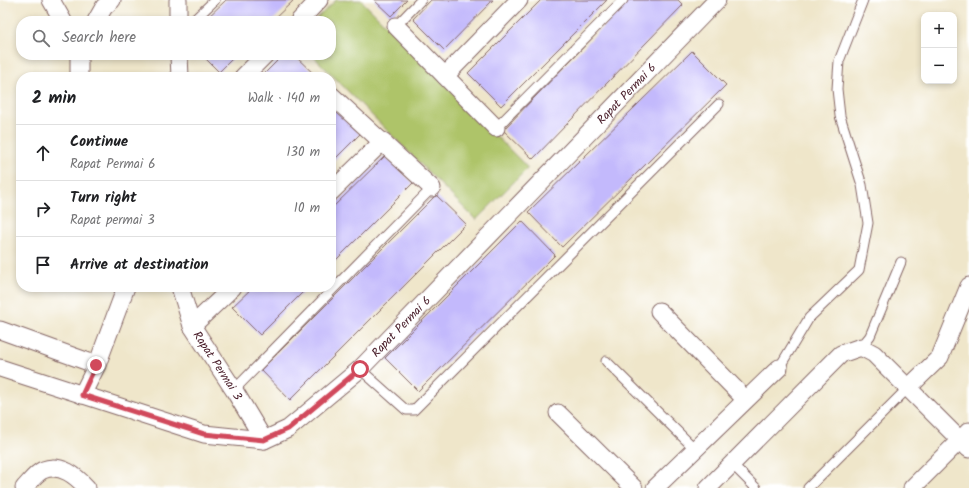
<!DOCTYPE html>
<html lang="en">
<head>
<meta charset="utf-8">
<style>
  body { margin:0; font-family:Kalam,sans-serif; background:#f2f2f2; color:#202124 }
  .controls { position:absolute; right:12px; top:12px; display:grid; overflow:hidden; border-radius:8px; box-shadow:0 2px 6px #0003 }
  .controls button { width:36px; height:36px; display:grid; place-items:center; padding:0; border:0; border-bottom:1px solid #e0e0e0; background:#fff; color:#202124; font:20px sans-serif }
  .stop { position:absolute; width:12px; height:12px; margin:-9px; border:3px solid #d1495b; border-radius:50%; background:#fff }
  .stop.end { background:#d1495b; border-color:#fff; box-shadow:0 1px 4px #0008 }
  .list { margin:0; padding:0; list-style:none }
  h2 { display:flex; justify-content:space-between; align-items:center; height:52px; margin:0; padding:0 16px; font-size:17px }
  h2 small { font-size:13px; font-weight:400; color:#757577 }
  .list li { display:grid; grid-template-columns:26px 1fr auto; gap:12px; align-items:center; box-sizing:border-box; height:56px; padding:0 16px; border-top:1px solid #e0e0e0 }
  .list b { display:block; font-size:15px; white-space:nowrap }
  .list p { margin:0; font-size:13px; white-space:nowrap; color:#757577 }
  .list em { font-size:13px; font-style:normal; color:#757577 }
  .icon { flex:none; width:22px; height:22px; fill:none; stroke:currentColor; stroke-width:2; stroke-linecap:round; stroke-linejoin:round }
  .map { position:relative; flex:none; width:969px; height:488px; overflow:hidden }
  .search { position:absolute; background:#fff; box-shadow:0 2px 6px #0003; left:16px; top:16px; width:320px; height:44px; display:flex; align-items:center; gap:10px; box-sizing:border-box; padding:0 14px; border-radius:16px; color:#757577; font-size:15px }
  .panel { position:absolute; background:#fff; box-shadow:0 2px 6px #0003; left:16px; top:72px; width:320px; height:220px; border-radius:16px }
  .map>svg:first-child { display:block }
  .green { fill:#aec469; stroke:#7c724a }
  .building { fill:#c3b9fc }
  .lines { fill:none; stroke-linecap:round; stroke-linejoin:round }
  .lane-casing { stroke:#846563; stroke-width:11 }
  .street-casing { stroke:#846563; stroke-width:19 }
  .lane { stroke:#fff; stroke-width:9 }
  .street { stroke:#fff; stroke-width:17 }
  .route { stroke:#d1495b; stroke-width:5 }
  .labels { text-anchor:middle; stroke-width:4; stroke-linejoin:round; paint-order:stroke }
  .street-label { font-size:12px; fill:#4a1f2b; stroke:#fff }
</style>
</head>
<body>
<div class="map">
<svg width="969" height="488" viewBox="0 0 969 488">
  <rect width="100%" height="100%" fill="#fff"/>
  <filter id="ink" filterUnits="userSpaceOnUse"><feTurbulence type="fractalNoise" baseFrequency=".025" numOctaves="2"/><feDisplacementMap in="SourceGraphic" scale="8" xChannelSelector="R" yChannelSelector="G"/><feConvolveMatrix kernelMatrix="1 2 1 2 8 2 1 2 1" color-interpolation-filters="sRGB"/></filter>
  <filter id="wash" filterUnits="userSpaceOnUse"><feTurbulence type="fractalNoise" baseFrequency=".012" numOctaves="4" result="noise"/><feDisplacementMap in="SourceGraphic" scale="16" xChannelSelector="R" yChannelSelector="G"/><feGaussianBlur stdDeviation="0.9" result="paint"/><feColorMatrix in="noise" values="0 0 0 0 0 0 0 0 0 0 0 0 0 0 0 0 0 1.4 0 .05"/><feComposite in="paint" operator="in"/></filter>
  <g filter="url(#wash)">
    <rect width="100%" height="100%" fill="#efe6ca"/>
    <path class="green" d="M336 0H361L528 168 476 220 312 55H331V21H314Z"/>
    <g id="blocks">
      <g class="building">
        <path d="M226 0H294L272 21H204Z"/>
        <path d="M374 0H407L391 16Z"/>
        <path d="M431 0H493L444 50 413 19Z"/>
        <path d="M541 0H607L501 106 468 73Z"/>
        <path d="M629 0H678L683 5 533 159 503 130Z"/>
        <path d="M692 51 726 85 562 247 528 212Z"/>
        <path d="M202 55H236L219 72Z"/>
        <path d="M283 55H294L317 77H261Z"/>
        <path d="M331 106 360 134 331 163Z"/>
        <path d="M385 156 413 183 331 265V209Z"/>
        <path d="M436 195 466 224 290 400 261 370Z"/>
        <path d="M522 221 555 255 418 391 385 358Z"/>
        <path d="M253 287H308L260 335 232 307Z"/>
      </g>
    </g>
  </g>
  <g filter="url(#ink)">
    <use href="#blocks" fill-opacity="0" stroke="#846563" stroke-width="1"/>
    <g class="lines">
      <g class="lane-casing">
        <g id="lane">
          <path d="M193 21 215 0"/>
          <path d="M396 26 421 0"/>
          <path d="M496 128 623 0"/>
          <path d="M861 347 870 336 901 262"/>
          <path d="M606 361 695 449"/>
          <path d="M779 368 809 318 859 270 868 223 862 185 840 116 837 89 839 61 863 0"/>
          <path d="M360 369 406 410H414L719 104"/>
          <path d="M234 390 432 188"/>
          <path d="M732 464 756 488"/>
          <path d="M808 488 908 388"/>
        </g>
      </g>
      <g class="street-casing">
        <g id="street">
          <path d="M51 0 63 21"/>
          <path d="M178 0V21"/>
          <path d="M96 21 104 7 112 0"/>
          <path d="M299 21 319 0"/>
          <path d="M396 26 496 128"/>
          <path d="M179 55 180 77"/>
          <path d="M445 76 519 0"/>
          <path d="M79 77V55"/>
          <path d="M243 77 265 55"/>
          <path d="M331 95 432 188"/>
          <path d="M331 192 383 141"/>
          <path id="s1" d="M180 287 192 326 234 390 264 440"/>
          <path d="M659 311 745 399"/>
          <path d="M192 326 233 287"/>
          <path d="M0 330 97 365"/>
          <path id="s2" d="M0 368 204 434 264 440 288 429 360 369 717 0"/>
          <path d="M908 388 940 357 969 286"/>
          <path d="M82 395 97 365 126 287"/>
          <path d="M558 413 634 488"/>
          <path d="M24 488C29 483 36 473 43 470 61 463 76 476 87 488"/>
          <path d="M655 488 779 368"/>
          <path d="M708 488 841 354 861 347 874 354 969 449"/>
          <path d="M912 488 969 431"/>
        </g>
      </g>
      <use href="#lane" class="lane"/>
      <use href="#street" class="street"/>
    </g>
  </g>
  <g class="lines" filter="url(#ink)">
    <path class="route" d="M96 365 82 395 204 434 264 440 288 429 360 369"/>
  </g>
  <g class="labels">
    <g class="street-label">
      <text dy="4" stroke="none"><textPath href="#s2" startOffset="778">Rapat Permai 6</textPath></text>
      <text dy="4" stroke="none"><textPath href="#s2" startOffset="454">Rapat Permai 6</textPath></text>
      <text dy="4" stroke="none"><textPath href="#s1" startOffset="88">Rapat Permai 3</textPath></text>
    </g>
  </g>
</svg>
<div class="controls">
<button>+</button>
<button>−</button>
</div>
<div class="stop" style="left:360px;top:369px"></div>
<div class="stop end" style="left:96px;top:365px"></div>
<div class="search"><svg class="icon" aria-label="search" viewBox="0 0 24 24"><circle cx="10" cy="10" r="6"/><path d="M15 15l6 6"/></svg>Search here</div>
<section class="panel">
<h2>2 min<small>Walk · 140 m</small></h2>
<ul class="list">
<li><svg class="icon" aria-label="ahead" viewBox="0 0 24 24"><path d="M12 20V5M6 11l6-6 6 6"/></svg><div><b>Continue</b><p>Rapat Permai 6</p></div><em>130 m</em></li>
<li><svg class="icon" aria-label="right" viewBox="0 0 24 24"><path d="M7 20v-9h11M14 6l5 5-5 5"/></svg><div><b>Turn right</b><p>Rapat permai 3</p></div><em>10 m</em></li>
<li><svg class="icon" aria-label="arrive" viewBox="0 0 24 24"><path d="M6 21V4h12l-3 4 3 4H6"/></svg><div><b>Arrive at destination</b></div></li>
</ul>
</section>
</div>
</body>
</html>
